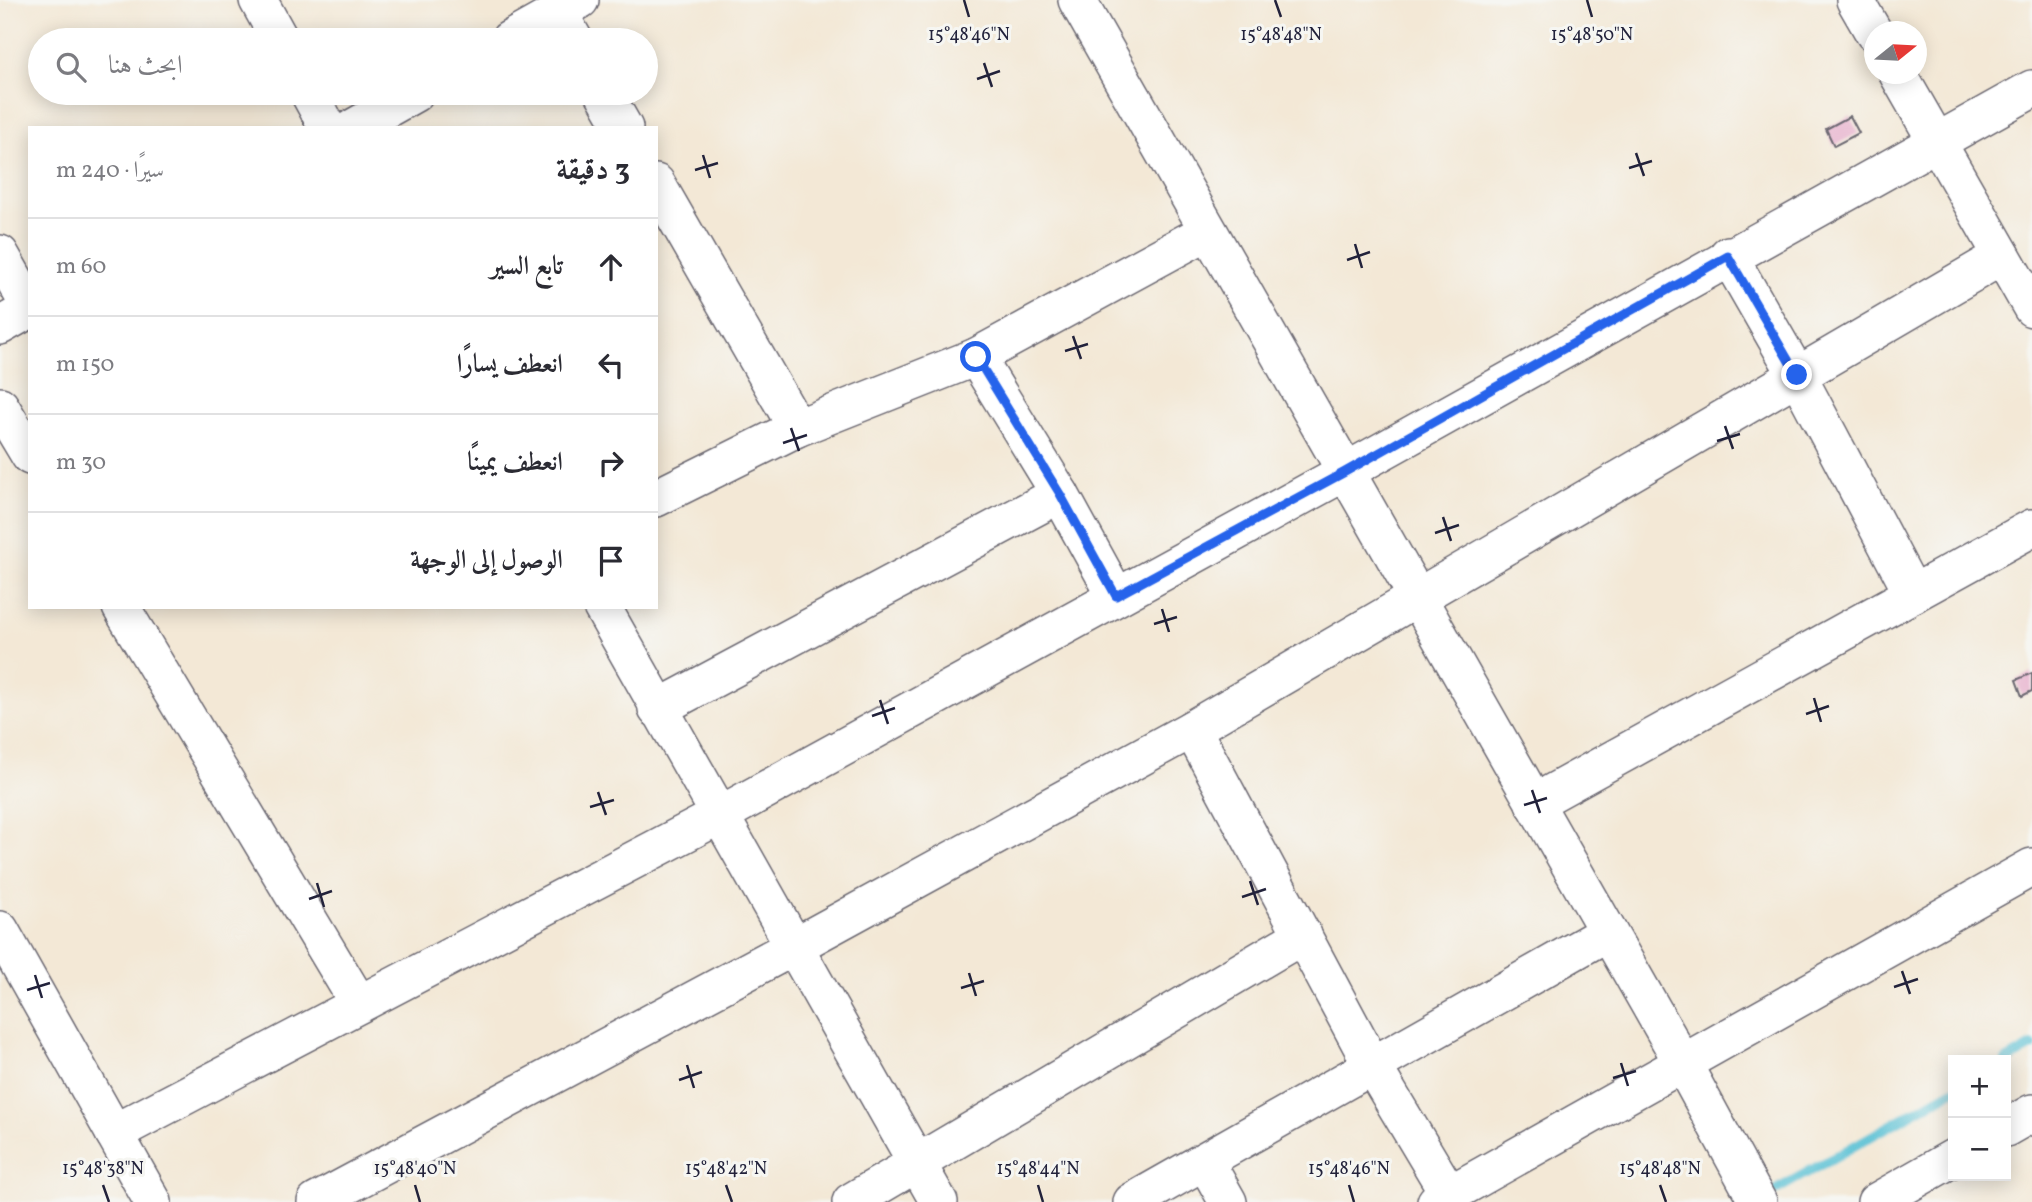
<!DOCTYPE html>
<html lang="ar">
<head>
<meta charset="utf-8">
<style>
  body { margin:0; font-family:Vollkorn,Amiri,serif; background:#f7f7f7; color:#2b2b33; direction:rtl }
  .controls { position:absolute; right:21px; bottom:21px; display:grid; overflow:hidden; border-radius:0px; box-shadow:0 4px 18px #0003 }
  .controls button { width:63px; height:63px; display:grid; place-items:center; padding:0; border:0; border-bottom:2px solid #e1e1e2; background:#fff; color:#2b2b33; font:35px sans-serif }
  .compass { position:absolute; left:1864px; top:21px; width:63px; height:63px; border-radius:50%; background:#fff; box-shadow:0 4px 18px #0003; rotate:72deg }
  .stop { position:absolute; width:21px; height:21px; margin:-16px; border:5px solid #2563eb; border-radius:50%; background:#fff }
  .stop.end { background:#2563eb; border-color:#fff; box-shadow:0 2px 7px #0008 }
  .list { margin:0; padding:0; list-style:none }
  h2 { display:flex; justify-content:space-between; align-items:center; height:91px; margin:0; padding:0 28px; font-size:30px }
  h2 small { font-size:23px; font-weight:400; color:#7c7c81 }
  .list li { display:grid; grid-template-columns:46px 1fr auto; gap:21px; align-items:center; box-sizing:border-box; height:98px; padding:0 28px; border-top:2px solid #e1e1e2 }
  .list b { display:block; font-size:26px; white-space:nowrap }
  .list em { font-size:23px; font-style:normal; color:#7c7c81 }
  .icon { flex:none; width:38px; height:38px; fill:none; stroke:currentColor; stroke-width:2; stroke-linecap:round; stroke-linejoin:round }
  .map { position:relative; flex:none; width:2032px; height:1202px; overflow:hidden; direction:ltr }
  .search { position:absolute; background:#fff; box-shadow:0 4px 18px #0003; left:28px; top:28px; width:630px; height:77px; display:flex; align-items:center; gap:18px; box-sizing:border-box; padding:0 24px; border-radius:38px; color:#7c7c81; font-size:26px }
  .panel { position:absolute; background:#fff; box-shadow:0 4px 18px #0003; left:28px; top:126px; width:630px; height:483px; border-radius:0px; direction:rtl }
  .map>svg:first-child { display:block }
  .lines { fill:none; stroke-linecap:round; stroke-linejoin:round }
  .stream { stroke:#57c0d4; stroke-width:10 }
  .building { fill:#e4a0c5 }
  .street-casing { stroke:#6b6771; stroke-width:40 }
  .street { stroke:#fff; stroke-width:37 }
  .route { stroke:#2563eb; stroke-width:9 }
  .ticks { fill:none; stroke:#22223b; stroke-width:2.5 }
  .ticks-label { font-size:18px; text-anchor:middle; fill:#22223b; stroke:#f6f6f2; stroke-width:6; stroke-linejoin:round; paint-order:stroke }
</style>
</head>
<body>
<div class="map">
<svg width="2032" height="1202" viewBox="0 0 2032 1202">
  <rect width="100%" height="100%" fill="#f6f6f2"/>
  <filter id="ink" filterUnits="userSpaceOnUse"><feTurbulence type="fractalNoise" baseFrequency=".0143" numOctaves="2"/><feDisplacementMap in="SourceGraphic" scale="14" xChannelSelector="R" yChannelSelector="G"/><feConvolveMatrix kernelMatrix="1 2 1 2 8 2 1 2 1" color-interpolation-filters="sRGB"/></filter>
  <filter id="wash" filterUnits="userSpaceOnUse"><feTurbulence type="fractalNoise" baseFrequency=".00686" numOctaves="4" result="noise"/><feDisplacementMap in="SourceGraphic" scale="28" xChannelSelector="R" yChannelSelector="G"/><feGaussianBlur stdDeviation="1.57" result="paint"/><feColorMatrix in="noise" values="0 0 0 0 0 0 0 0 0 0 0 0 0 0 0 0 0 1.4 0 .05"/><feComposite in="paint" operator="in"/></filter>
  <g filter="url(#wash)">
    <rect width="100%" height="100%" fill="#f3e8d6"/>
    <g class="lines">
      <g class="stream">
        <path d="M2006 1061 2032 1046"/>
        <path d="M1762 1198 1953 1090"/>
      </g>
    </g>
    <g id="blocks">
      <g class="building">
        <path d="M1850 116 1859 133 1834 146 1826 129Z"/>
        <path d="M2032 673V691L2022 696 2016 680Z"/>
      </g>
    </g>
  </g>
  <g filter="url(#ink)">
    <use href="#blocks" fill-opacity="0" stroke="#6b6771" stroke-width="2"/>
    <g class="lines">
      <g class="street-casing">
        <g id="street">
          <path d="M258 0 280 40"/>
          <path d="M1077 0 1672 1044 1758 1202"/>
          <path d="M1855 0 1874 33"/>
          <path d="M558 12 574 40"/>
          <path d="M509 40 580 0"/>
          <path d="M1898 74 2032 308"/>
          <path d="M309 93 328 128"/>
          <path d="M604 93 624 128"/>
          <path d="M353 128 415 93"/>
          <path d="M656 183 797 428"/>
          <path d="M0 254 30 307"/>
          <path d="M1728 255 1797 375 1913 594"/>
          <path d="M0 326 30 309"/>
          <path d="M976 357 1060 494 1116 596"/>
          <path d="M0 406 30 456"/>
          <path d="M656 498 797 428 976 357 1208 231"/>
          <path d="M121 607 359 1004"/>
          <path d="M602 607 939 1202"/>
          <path d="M657 709 1060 494"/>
          <path d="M1192 729 1373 1067 1449 1194"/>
          <path d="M1534 803 2032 528"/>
          <path d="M0 930 153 1202"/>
          <path d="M2006 1128 2032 1113"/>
          <path d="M114 1133 718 816 1345 472 2032 89"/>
          <path d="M1205 1161 1228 1202"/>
          <path d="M316 1202 793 947 1192 729 2002 256"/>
          <path d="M851 1202 1303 935"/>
          <path d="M1132 1202 1608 932"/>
          <path d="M1436 1202 2032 867"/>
          <path d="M1876 1202 1953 1158"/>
        </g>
      </g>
      <use href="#street" class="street"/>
    </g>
  </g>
  <g class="lines" filter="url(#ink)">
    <path class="route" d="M976 357 1060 494 1116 596 1345 472 1728 256 1797 375"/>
  </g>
  <path class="ticks" d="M964 0 969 17M1275 0 1281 17M1587 0 1592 17M984 63 992 87M977 79 1000 71M1636 153 1644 176M703 155 710 178M1629 168 1652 161M695 170 718 163M1355 244 1362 268M1347 260 1370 252M1073 336 1081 359M1065 351 1088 344M1725 426 1733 449M791 428 799 451M1717 441 1740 434M783 443 807 435M1443 517 1451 541M1435 533 1459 525M1162 609 1169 632M1154 624 1177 617M1814 698 1821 722M880 700 888 724M1806 714 1829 706M872 716 895 708M1532 790 1540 813M598 792 606 815M1524 805 1547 798M590 807 614 800M1250 881 1258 905M317 883 324 907M1242 897 1266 889M309 899 332 891M1902 971 1910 994M969 973 976 996M35 975 42 998M1894 987 1918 979M961 988 984 981M27 990 50 983M1621 1063 1628 1086M687 1065 694 1088M1613 1078 1636 1071M679 1080 702 1072M103 1185 109 1202M415 1185 420 1202M726 1185 732 1202M1038 1185 1043 1202M1349 1185 1354 1202M1660 1185 1666 1202"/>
  <g class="ticks-label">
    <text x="969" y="40">15°48'46"N</text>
    <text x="1281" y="40">15°48'48"N</text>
    <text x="1592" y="40">15°48'50"N</text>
    <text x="103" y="1174">15°48'38"N</text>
    <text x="415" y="1174">15°48'40"N</text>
    <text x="726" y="1174">15°48'42"N</text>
    <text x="1038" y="1174">15°48'44"N</text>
    <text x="1349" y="1174">15°48'46"N</text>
    <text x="1660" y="1174">15°48'48"N</text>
  </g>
</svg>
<div class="controls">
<button>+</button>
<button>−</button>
</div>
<svg class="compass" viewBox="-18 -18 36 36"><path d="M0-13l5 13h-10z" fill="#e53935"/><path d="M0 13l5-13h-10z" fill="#7c7c81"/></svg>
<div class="stop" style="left:976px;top:357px"></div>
<div class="stop end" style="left:1797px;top:375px"></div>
<div class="search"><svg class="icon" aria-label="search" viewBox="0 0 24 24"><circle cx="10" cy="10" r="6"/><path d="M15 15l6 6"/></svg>ابحث هنا</div>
<section class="panel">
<h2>3 دقيقة<small>سيرًا · 240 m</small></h2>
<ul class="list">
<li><svg class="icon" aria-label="ahead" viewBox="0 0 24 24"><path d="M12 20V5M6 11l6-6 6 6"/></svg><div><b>تابع السير</b></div><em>60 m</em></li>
<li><svg class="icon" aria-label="left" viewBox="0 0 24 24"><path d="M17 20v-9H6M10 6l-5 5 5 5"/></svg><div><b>انعطف يسارًا</b></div><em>150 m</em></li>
<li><svg class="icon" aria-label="right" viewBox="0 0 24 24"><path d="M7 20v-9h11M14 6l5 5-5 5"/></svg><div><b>انعطف يمينًا</b></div><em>30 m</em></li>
<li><svg class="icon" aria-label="arrive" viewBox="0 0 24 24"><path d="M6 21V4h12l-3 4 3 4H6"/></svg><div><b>الوصول إلى الوجهة</b></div></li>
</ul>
</section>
</div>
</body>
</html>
